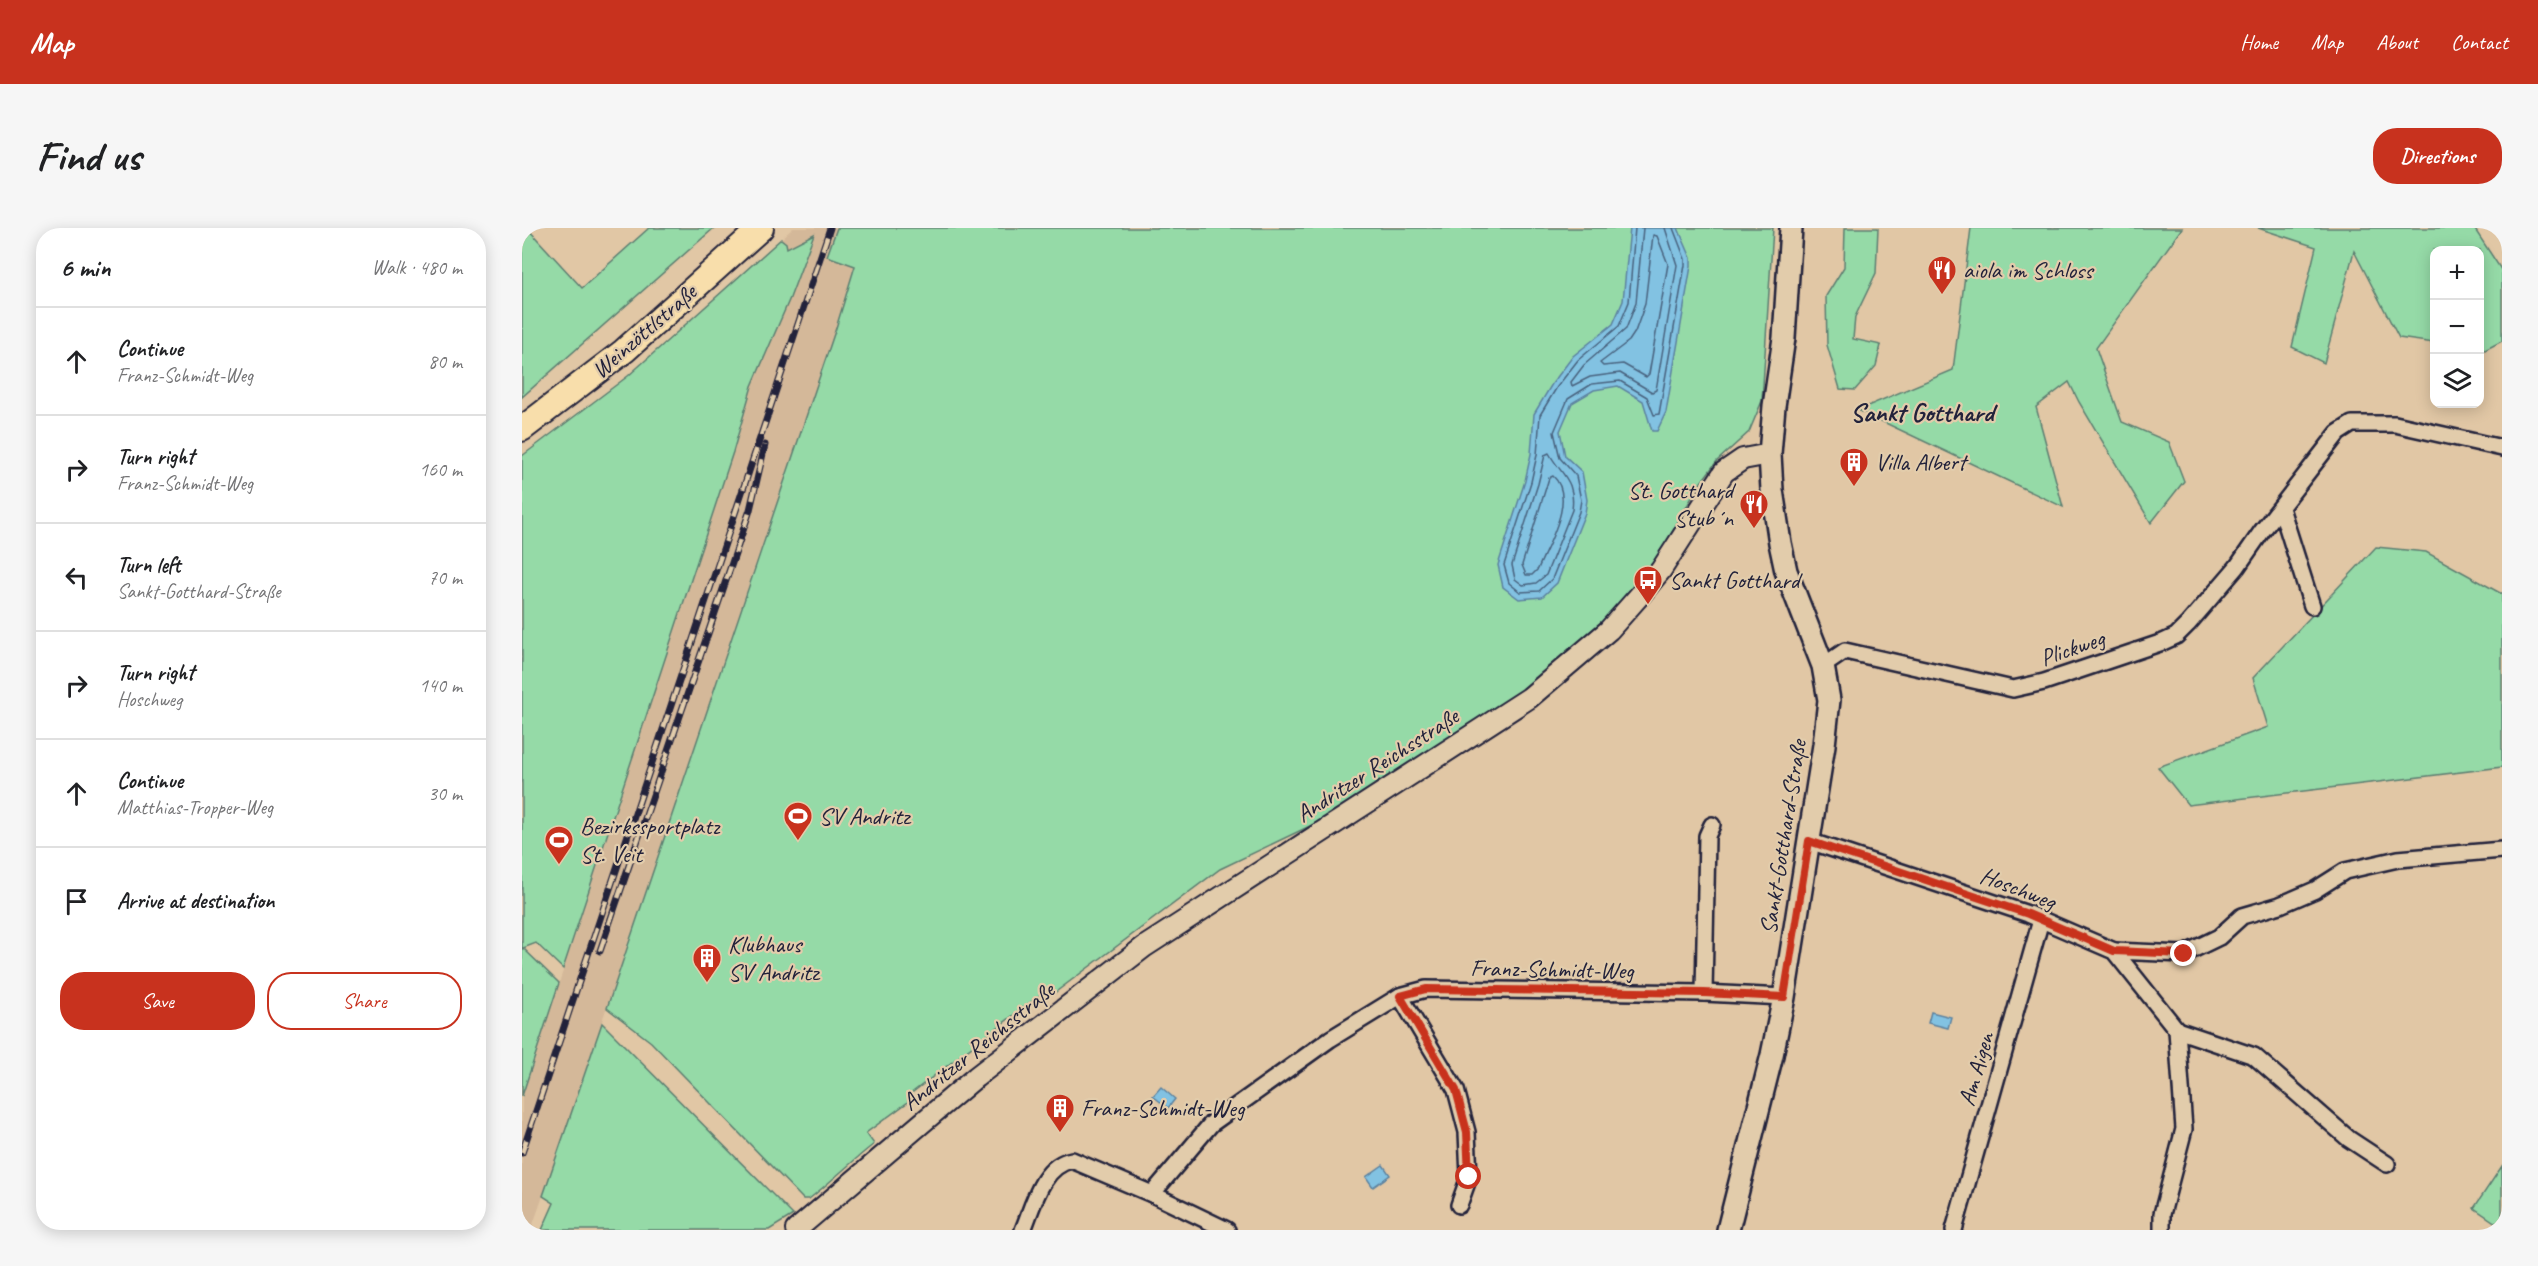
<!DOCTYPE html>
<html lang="en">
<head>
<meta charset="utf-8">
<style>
  body { margin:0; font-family:Caveat,sans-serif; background:#f6f6f6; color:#202124 }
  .controls { position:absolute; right:18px; top:18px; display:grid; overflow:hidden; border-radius:12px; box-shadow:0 3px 15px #0003 }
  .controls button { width:54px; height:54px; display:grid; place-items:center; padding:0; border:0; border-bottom:2px solid #e0e0e0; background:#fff; color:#202124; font:30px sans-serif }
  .stop { position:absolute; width:18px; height:18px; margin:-14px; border:4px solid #c8321e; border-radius:50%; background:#fff }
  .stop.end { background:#c8321e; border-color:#fff; box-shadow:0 2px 6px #0008 }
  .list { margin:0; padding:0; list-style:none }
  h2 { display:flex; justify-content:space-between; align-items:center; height:78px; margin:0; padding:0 24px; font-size:26px }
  h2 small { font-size:20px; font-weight:400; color:#757577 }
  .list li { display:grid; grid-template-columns:39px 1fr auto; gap:18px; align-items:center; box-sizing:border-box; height:108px; padding:0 24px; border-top:2px solid #e0e0e0 }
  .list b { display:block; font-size:22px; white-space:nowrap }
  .list p { margin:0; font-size:20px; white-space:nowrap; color:#757577 }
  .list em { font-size:20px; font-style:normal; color:#757577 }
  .actions { display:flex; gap:12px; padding:18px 24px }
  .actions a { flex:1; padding:14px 0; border:2px solid #c8321e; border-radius:24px; text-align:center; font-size:21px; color:#c8321e }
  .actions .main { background:#c8321e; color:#fff }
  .icon { flex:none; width:33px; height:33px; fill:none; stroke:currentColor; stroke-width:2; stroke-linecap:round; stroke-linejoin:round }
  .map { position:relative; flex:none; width:1980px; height:1002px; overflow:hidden; border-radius:24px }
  header { display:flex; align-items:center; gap:36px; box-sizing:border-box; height:84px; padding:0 30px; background:#c8321e; color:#fff }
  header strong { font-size:28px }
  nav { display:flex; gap:33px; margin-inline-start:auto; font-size:21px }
  .intro { display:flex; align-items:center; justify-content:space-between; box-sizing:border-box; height:144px; padding:0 36px }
  h1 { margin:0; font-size:42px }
  .button { padding:15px 27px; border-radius:24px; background:#c8321e; color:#fff; font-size:21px; font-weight:700 }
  main { display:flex; gap:36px; padding:0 36px }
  aside { flex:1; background:#fff; border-radius:24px; box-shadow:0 3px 15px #0003 }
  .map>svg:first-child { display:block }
  .built { fill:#d4b899 }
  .green { fill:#95daa7; stroke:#5c7e71; stroke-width:1.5 }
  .water { fill:#82c2e2; stroke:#5c829f; stroke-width:1.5 }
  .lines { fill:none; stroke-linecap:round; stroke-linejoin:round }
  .shore { stroke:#48627e; stroke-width:1.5 }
  .minor-casing { stroke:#22223b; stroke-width:20 }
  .tertiary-casing { stroke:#22223b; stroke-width:24 }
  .secondary-casing { stroke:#22223b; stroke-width:26 }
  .primary-casing { stroke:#22223b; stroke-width:28 }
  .minor { stroke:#e2ccab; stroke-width:15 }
  .tertiary { stroke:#e2ccab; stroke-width:20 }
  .secondary { stroke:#e2ccab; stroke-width:21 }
  .primary { stroke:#f8deab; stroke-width:24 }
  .rail-casing { stroke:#22223b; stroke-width:7 }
  .rail { stroke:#e2ccab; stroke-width:4.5; stroke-dasharray:14; stroke-linecap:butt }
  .route { stroke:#c8321e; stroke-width:8 }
  .labels { text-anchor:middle; stroke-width:4.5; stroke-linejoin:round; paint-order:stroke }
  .poi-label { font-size:24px; fill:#22223b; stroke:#e2ccab; text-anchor:start }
  .street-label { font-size:24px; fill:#22223b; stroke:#e2ccab }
  .neighbourhood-label { font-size:26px; font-weight:bold; fill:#22223b; stroke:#e2ccab }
</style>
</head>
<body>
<header>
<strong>Map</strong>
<nav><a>Home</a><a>Map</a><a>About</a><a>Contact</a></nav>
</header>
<div class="intro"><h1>Find us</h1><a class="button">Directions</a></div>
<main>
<aside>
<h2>6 min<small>Walk · 480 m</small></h2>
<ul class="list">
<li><svg class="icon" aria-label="ahead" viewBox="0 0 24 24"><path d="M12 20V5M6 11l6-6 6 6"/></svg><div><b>Continue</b><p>Franz-Schmidt-Weg</p></div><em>80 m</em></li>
<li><svg class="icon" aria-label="right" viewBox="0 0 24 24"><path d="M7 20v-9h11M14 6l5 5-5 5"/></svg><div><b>Turn right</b><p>Franz-Schmidt-Weg</p></div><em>160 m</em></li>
<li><svg class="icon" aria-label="left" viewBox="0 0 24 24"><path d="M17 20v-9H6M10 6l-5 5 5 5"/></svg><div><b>Turn left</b><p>Sankt-Gotthard-Straße</p></div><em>70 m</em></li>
<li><svg class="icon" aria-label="right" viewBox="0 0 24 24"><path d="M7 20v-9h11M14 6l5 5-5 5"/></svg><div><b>Turn right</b><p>Hoschweg</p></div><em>140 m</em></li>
<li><svg class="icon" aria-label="ahead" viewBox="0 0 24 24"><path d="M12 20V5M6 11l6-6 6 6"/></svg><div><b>Continue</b><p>Matthias-Tropper-Weg</p></div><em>30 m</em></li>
<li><svg class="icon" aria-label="arrive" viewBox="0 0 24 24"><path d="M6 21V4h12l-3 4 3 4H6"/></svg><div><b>Arrive at destination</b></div></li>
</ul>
<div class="actions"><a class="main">Save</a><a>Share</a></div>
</aside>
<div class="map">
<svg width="1980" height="1002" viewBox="0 0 1980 1002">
  <rect width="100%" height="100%" fill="#e1c7a5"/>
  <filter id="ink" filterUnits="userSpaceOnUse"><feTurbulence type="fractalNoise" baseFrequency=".0167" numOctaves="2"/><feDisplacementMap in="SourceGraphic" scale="12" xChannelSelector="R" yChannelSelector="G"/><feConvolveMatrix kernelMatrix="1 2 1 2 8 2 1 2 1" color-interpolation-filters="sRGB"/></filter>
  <g filter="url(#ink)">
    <path class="built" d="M271 0H315L305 28 333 38 314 100 21 968 9 1002H0V868L211 224 230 158 268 70 292 7 265 20 264 15 259 11Z"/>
    <g class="green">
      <path d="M0 0H5L60 60 127 0H192L0 169Z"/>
      <path d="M315 0H1251L1240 173 1227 204 1195 233 1177 257 1129 341 1078 401 998 466 813 586 698 641 531 766 522 764 387 867 386 874 344 905 352 916C329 934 310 953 287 971H281L129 814 85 780 314 100 333 38 305 28Z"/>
      <path d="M1323 0H1356L1354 45 1333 89 1331 111 1359 117 1354 138 1333 162 1318 161 1305 117 1304 68 1322 39Z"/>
      <path d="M1449 0H1660L1574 120 1600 194 1647 214 1662 253 1629 295 1557 174 1547 154 1514 179 1541 279 1336 182 1431 142Z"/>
      <path d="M1736 0H1952L1980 43V113L1963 122 1958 121V22H1912V115L1877 110 1832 23 1802 135 1770 119 1794 19Z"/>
      <path d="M292 6 268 70 230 158 211 224 41 741 14 715 1 720 37 755 0 868V228L106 148 259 11 264 15 265 20Z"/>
      <path d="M1854 319 1904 324 1980 366V539L1666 577 1636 539 1746 499 1731 450Z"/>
      <path d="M80 795 271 987 247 1002H20L32 975 21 968Z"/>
      <path d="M1980 938V999L1952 980Z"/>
    </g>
    <g class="water">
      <path d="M1108 0H1156L1169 30V38L1144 184 1135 203H1130L1121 173 1096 158 1072 162 1050 175 1038 203 1043 228 1060 244 1065 272 1063 285 1035 355 1020 369 997 371 981 359 976 337 1003 253 1009 226 1012 186 1030 156 1051 128 1091 96 1101 73Z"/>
      <path d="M1409 784 1429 789 1426 800 1406 795Z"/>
      <path d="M639 859 653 871 646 880 631 868Z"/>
      <path d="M861 937 868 947 851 959 844 949Z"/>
    </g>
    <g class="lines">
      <g class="shore">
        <path d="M1113 0 1107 74 1097 98 1056 132 1035 159 1018 187 1015 227 1009 254 982 337 987 355 998 364 1017 363 1030 351 1057 284 1059 272 1054 248 1038 230 1032 204 1046 171 1070 156 1098 153 1125 169 1132 187 1137 186 1163 37V31L1151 0"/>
        <path d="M1121 0 1114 75 1104 101 1062 137 1049 154 1050 158 1068 149 1098 145 1130 164 1134 162 1155 37 1143 0"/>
        <path d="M1131 7 1135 8 1146 36 1127 146 1124 149 1101 136 1081 138 1078 135 1107 113 1113 104 1123 76Z"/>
        <path d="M1027 225C1039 247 1054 252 1050 282L1024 347 1014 355 1001 357 993 351 990 337 1016 256 1023 227Z"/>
        <path d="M1031 248C1055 270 1026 316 1016 341L1010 347H1004L1000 337 1027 250Z"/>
      </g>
      <g class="minor-casing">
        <g id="minor">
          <path d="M1759 280 1790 378"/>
          <path d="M1301 438 1323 423 1491 461 1522 454 1641 414 1654 408 1666 396 1715 339 1740 303 1816 205 1830 196H1873L1980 220"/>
          <path d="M1287 613 1506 686 1592 723 1655 802 1662 901 1640 986V1002"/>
          <path d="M1592 723 1662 726 1697 709 1720 688 1758 677 1793 662 1823 643 1876 631 1980 622"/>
          <path d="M1182 765 1185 608 1190 597"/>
          <path d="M878 768 934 862 945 904 947 949 937 977"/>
          <path d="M1655 802 1732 828 1827 911 1865 936"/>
          <path d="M630 966 705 1002"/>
          <path d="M501 1002C511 978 520 937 550 932L630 966 689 896 808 811 878 768 904 761 1182 765 1262 769"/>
          <path d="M1432 1002 1519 692"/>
        </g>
      </g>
      <g class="tertiary-casing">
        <path id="tertiary" d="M274 1002 454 849 622 719 1007 470 1087 402 1118 367 1139 342 1202 244 1221 231 1248 226"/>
      </g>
      <g class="secondary-casing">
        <path id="secondary" d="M1206 1002 1250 827 1262 769 1302 517 1307 472 1301 438 1264 343 1258 315 1250 262 1248 226 1252 178 1262 110 1269 0"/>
      </g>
      <g class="primary-casing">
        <path id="primary" d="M0 201 102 123 239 0"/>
      </g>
      <use href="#minor" class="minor"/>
      <use href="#tertiary" class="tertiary"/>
      <use href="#secondary" class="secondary"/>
      <use href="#primary" class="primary"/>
      <g class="rail-casing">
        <g id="rail">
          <path d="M78 723 228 282 243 217"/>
          <path d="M0 925 308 0"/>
        </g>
      </g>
      <use href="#rail" class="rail"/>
    </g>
  </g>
  <g class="lines" filter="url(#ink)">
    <path class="route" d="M947 949 945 904 934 862 878 768 904 761 1182 765 1262 769 1287 613 1506 686 1592 723 1662 726"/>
  </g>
  <defs>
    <g id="restaurant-pin" transform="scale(1.5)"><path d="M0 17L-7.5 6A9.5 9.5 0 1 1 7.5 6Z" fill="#c8321e" stroke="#e2ccab"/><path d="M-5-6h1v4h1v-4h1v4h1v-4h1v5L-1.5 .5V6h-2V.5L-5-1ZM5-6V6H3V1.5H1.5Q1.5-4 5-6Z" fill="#fff"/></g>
    <g id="building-pin" transform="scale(1.5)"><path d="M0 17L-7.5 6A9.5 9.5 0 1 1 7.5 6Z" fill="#c8321e" stroke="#e2ccab"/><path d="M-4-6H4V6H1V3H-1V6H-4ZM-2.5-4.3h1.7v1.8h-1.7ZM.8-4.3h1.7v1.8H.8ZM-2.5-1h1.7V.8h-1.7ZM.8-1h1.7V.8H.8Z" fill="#fff"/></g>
    <g id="bus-pin" transform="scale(1.5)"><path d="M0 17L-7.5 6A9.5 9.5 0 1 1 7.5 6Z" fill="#c8321e" stroke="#e2ccab"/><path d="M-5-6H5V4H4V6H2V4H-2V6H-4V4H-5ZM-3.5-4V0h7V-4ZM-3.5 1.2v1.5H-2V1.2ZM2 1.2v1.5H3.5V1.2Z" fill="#fff"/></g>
    <g id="stadium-pin" transform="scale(1.5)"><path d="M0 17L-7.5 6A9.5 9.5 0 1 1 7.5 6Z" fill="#c8321e" stroke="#e2ccab"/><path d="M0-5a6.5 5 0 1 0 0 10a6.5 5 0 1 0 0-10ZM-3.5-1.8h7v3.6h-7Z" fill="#fff"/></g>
  </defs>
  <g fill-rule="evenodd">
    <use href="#restaurant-pin" x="1420" y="42"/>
    <use href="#building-pin" x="1332" y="234"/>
    <use href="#restaurant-pin" x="1232" y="276"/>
    <use href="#bus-pin" x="1126" y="352"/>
    <use href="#stadium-pin" x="276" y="588"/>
    <use href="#stadium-pin" x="37" y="612"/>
    <use href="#building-pin" x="185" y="730"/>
    <use href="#building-pin" x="538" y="880"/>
  </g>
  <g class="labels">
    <g class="poi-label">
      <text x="1441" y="50">aiola im Schloss</text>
      <text x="1353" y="242">Villa Albert</text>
      <text x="1211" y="270" text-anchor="end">St. Gotthard<tspan x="1211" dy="28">Stub´n</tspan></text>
      <text x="1147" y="360">Sankt Gotthard</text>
      <text x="297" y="596">SV Andritz</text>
      <text x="58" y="606">Bezirkssportplatz<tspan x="58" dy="28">St. Veit</tspan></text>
      <text x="206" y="724">Klubhaus<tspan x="206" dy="28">SV Andritz</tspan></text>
      <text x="559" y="888">Franz-Schmidt-Weg</text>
    </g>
    <g class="street-label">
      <text transform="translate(122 103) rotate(-41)" y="8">Weinzöttlstraße</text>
      <text transform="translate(1550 420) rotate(-19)" y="8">Plickweg</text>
      <text transform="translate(855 537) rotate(-33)" y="8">Andritzer Reichsstraße</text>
      <text transform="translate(1261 609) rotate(-81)" y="8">Sankt-Gotthard-Straße</text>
      <text transform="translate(1496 660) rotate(21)" y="8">Hoschweg</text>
      <text transform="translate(1030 741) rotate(1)" y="8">Franz-Schmidt-Weg</text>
      <text transform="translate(456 818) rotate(-39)" y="8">Andritzer Reichsstraße</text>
      <text transform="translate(1454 841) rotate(-74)" y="8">Am Aigen</text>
    </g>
    <g class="neighbourhood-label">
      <text x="1400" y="193">Sankt Gotthard</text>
    </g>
  </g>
</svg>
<div class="controls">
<button>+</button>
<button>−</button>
<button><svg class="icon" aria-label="layers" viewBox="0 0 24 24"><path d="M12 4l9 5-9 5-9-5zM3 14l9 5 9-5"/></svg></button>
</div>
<div class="stop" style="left:947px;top:949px"></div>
<div class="stop end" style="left:1662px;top:726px"></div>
</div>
</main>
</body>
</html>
